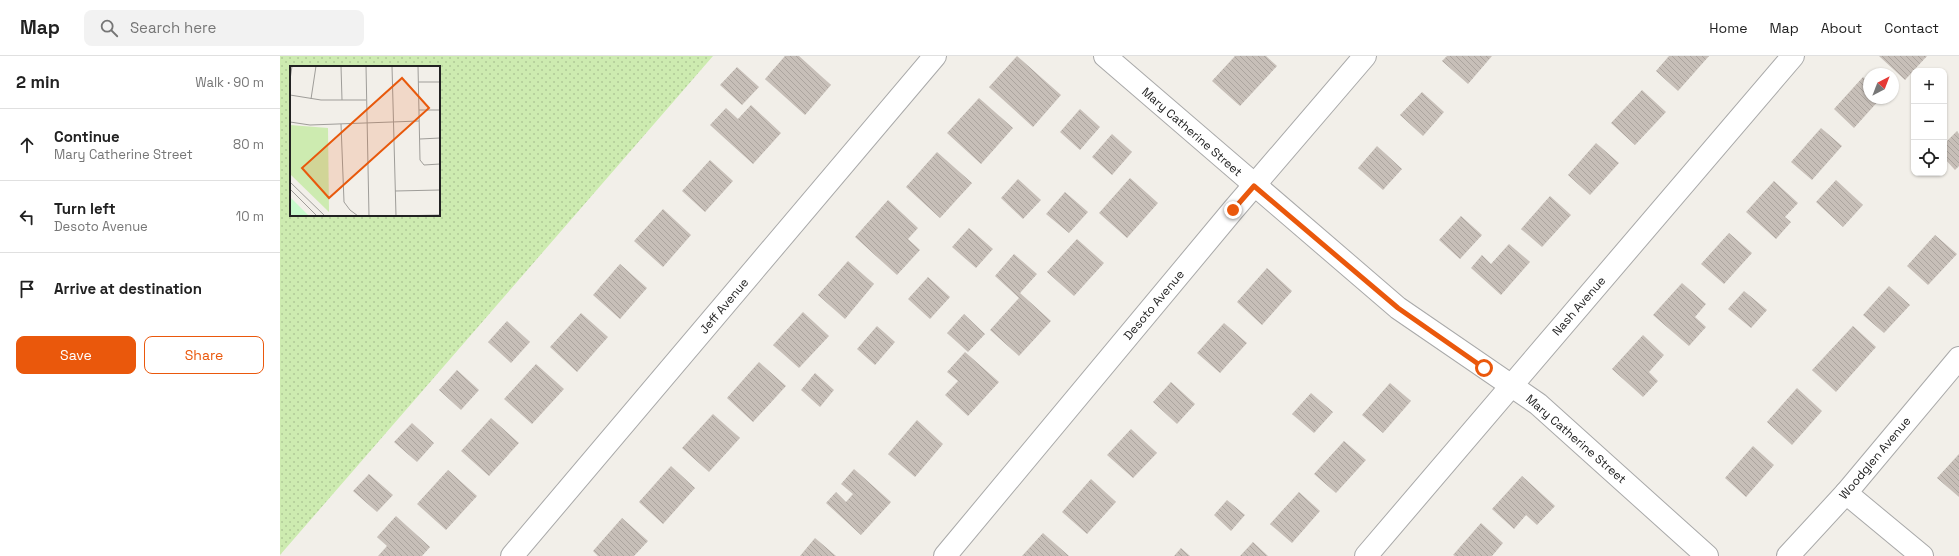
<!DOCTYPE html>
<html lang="en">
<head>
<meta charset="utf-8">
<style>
  body { margin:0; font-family:"Space Grotesk",sans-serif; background:#f2f2f2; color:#222 }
  .controls { position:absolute; right:12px; top:12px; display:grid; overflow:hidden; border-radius:8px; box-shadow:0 1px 3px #0004 }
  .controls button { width:36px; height:36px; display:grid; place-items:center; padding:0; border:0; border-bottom:1px solid #e0e0e0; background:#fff; color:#222; font:20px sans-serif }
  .compass { position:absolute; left:1583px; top:12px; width:36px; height:36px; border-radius:50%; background:#fff; box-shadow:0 1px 3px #0004; rotate:42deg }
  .stop { position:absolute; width:12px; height:12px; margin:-9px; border:3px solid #ea580c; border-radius:50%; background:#fff }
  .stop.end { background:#ea580c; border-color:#fff; box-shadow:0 1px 4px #0008 }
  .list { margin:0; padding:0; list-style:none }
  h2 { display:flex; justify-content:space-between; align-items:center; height:52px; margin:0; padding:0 16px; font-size:17px }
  h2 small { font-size:13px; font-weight:400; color:#767676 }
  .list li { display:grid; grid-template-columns:26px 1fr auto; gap:12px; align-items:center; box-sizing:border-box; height:72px; padding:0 16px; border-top:1px solid #e0e0e0 }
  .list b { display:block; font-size:15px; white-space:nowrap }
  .list p { margin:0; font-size:13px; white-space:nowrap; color:#767676 }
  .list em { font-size:13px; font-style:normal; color:#767676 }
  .actions { display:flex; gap:8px; padding:12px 16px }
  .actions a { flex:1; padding:9px 0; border:1px solid #ea580c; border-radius:8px; text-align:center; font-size:14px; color:#ea580c }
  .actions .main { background:#ea580c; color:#fff }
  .icon { flex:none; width:22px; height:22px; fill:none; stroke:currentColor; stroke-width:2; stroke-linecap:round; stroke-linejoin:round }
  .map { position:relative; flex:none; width:1679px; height:500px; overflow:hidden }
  header { display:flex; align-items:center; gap:24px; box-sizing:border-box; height:56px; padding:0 20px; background:#fff; border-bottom:1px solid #e0e0e0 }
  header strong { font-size:19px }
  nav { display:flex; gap:22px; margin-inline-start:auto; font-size:14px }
  .search { width:280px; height:36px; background:#f2f2f2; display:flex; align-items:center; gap:10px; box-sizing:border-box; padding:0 14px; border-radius:8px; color:#767676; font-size:15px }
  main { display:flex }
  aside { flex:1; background:#fff }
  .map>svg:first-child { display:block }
  .grass { fill:url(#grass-dots); fill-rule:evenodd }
  .building { fill:url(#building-back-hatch) }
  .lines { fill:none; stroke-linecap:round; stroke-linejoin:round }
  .minor-casing { stroke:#a9a9a9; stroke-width:24 }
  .minor { stroke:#fff; stroke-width:22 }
  .route { stroke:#ea580c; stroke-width:5 }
  .labels { text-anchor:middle; stroke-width:3; stroke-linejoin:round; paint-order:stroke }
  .street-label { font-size:12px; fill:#222; stroke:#fff }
  .inset-road { fill:none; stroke:#9f9d99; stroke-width:1 }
  .view { fill:#e8590c; fill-opacity:0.15; stroke:#e8590c; stroke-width:2 }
  .inset-edge { fill:none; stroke:#222; stroke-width:2 }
</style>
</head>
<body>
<header>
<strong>Map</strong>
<div class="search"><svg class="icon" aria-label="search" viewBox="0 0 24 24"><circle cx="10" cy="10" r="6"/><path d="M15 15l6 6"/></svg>Search here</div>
<nav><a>Home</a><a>Map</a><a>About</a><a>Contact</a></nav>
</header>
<main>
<aside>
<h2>2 min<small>Walk · 90 m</small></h2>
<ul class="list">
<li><svg class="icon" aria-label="ahead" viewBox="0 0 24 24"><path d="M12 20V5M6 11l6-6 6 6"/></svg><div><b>Continue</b><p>Mary Catherine Street</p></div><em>80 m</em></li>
<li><svg class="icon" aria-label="left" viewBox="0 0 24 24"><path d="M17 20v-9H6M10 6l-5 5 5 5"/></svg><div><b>Turn left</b><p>Desoto Avenue</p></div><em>10 m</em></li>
<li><svg class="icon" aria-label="arrive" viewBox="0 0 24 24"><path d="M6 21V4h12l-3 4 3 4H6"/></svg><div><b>Arrive at destination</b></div></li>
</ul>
<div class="actions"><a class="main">Save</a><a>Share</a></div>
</aside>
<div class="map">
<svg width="1679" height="500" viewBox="0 0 1679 500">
  <defs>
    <pattern id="grass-dots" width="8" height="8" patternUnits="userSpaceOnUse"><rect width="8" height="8" fill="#cdebb0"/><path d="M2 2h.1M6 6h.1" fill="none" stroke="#b0c997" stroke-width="1.8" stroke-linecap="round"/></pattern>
    <pattern id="building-back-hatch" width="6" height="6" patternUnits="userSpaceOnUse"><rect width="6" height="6" fill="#c7bfb8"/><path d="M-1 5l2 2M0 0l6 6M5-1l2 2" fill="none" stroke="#aba49e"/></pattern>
  </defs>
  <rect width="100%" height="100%" fill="#f2efe9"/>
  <path class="grass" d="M0 0H433L0 499ZM11 11H159V159H11Z"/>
  <g class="building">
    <path d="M505 0H519L551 29 525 59 485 23Z"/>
    <path d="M737 0 781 39 753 71 709 31Z"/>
    <path d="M955 0H986L997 10 960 50 932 25Z"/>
    <path d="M1167 0H1212L1188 28 1162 5Z"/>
    <path d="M1389 0H1429L1398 35 1376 15Z"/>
    <path d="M1599 0H1647L1625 24Z"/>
    <path d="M457 11 479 31 462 49 440 29Z"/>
    <path d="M1583 21 1589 27V42H1601L1574 72 1554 53Z"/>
    <path d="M1362 34 1386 56 1355 89 1331 67Z"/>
    <path d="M1142 36 1164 56 1143 80 1120 59Z"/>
    <path d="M699 42 733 72 701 108 667 77Z"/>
    <path d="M471 49 501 77 473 108 430 69 446 52 458 63Z"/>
    <path d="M800 53 820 71 800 94 780 76Z"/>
    <path d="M1541 72 1562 90 1532 124 1511 106Z"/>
    <path d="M1677 75 1679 78V110L1675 114 1664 102V88Z"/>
    <path d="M832 78 852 96 832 119 812 101Z"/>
    <path d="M1316 87 1339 107 1310 139 1288 119Z"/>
    <path d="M1097 90 1122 113 1103 134 1078 112Z"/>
    <path d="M657 96 692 127 660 162 626 131Z"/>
    <path d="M430 104 453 125 425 156 402 135Z"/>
    <path d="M850 122 878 147 847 182 819 157Z"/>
    <path d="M738 123 761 144 743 163 721 142Z"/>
    <path d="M1556 124 1583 149 1563 171 1536 146Z"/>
    <path d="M1494 125 1518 147 1505 161 1511 166 1496 183 1466 156Z"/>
    <path d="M785 136 808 156 789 177 766 158Z"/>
    <path d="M1270 140 1291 159 1262 191 1241 173Z"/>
    <path d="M608 144 638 172 628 183 640 194 617 219 575 181Z"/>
    <path d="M383 153 411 179 383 211 354 185Z"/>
    <path d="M1181 160 1202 179 1180 203 1159 184Z"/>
    <path d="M689 172 713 193 696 212 672 191Z"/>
    <path d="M1449 177 1472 197 1444 228 1421 208Z"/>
    <path d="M1655 179 1677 198 1648 229 1627 210Z"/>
    <path d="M797 183 824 207 794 240 767 216Z"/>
    <path d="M1229 188 1250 206 1221 239 1191 212 1202 199 1211 208Z"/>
    <path d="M734 198 757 218 740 237 771 265 739 300 710 274 739 242 715 220Z"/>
    <path d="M568 205 594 228 565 263 538 239Z"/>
    <path d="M340 208 367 232 340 263 313 239Z"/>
    <path d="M987 212 1012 235 982 269 957 246Z"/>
    <path d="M648 221 670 241 650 263 628 243Z"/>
    <path d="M1402 227 1426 248 1415 261 1426 271 1409 290 1373 259Z"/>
    <path d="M1609 230 1630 249 1604 277 1583 259Z"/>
    <path d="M1464 235 1487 254 1471 272 1448 253Z"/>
    <path d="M523 256 549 280 519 312 493 289Z"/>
    <path d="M301 257 328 281 297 316 270 291Z"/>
    <path d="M684 258 705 278 688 296 667 277Z"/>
    <path d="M227 265 250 286 231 307 208 286Z"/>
    <path d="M944 267 967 287 940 317 917 297Z"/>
    <path d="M597 270 615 286 595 309 577 293Z"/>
    <path d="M1573 270 1596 291 1556 336 1532 314Z"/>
    <path d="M1363 279 1384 299 1369 316 1378 325 1363 341 1332 313Z"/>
    <path d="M685 296 719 326 688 360 665 339 678 325 667 316Z"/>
    <path d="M479 306 506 330 473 366 447 342Z"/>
    <path d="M256 308 284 333 252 368 224 343Z"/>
    <path d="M177 314 199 334 181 354 159 334Z"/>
    <path d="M535 317 554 334 540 351 521 334Z"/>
    <path d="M891 326 915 348 897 368 873 346Z"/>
    <path d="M1110 327 1131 345 1103 377 1082 359Z"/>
    <path d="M1517 332 1542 355 1512 389 1487 366Z"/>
    <path d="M1031 337 1053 356 1034 377 1012 358Z"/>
    <path d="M433 358 460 382 429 416 402 392Z"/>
    <path d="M211 362 239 387 209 420 181 395Z"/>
    <path d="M637 364 663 388 635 421 608 398Z"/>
    <path d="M132 367 154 387 137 406 114 386Z"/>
    <path d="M851 373 877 397 853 422 827 399Z"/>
    <path d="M1064 385 1086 404 1056 437 1034 418Z"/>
    <path d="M1473 390 1494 409 1466 441 1445 422Z"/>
    <path d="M1679 398V441L1657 422Z"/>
    <path d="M391 410 415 432 383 468 359 446Z"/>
    <path d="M574 413 611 446 581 479 546 447 556 436 566 446 573 438 561 428Z"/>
    <path d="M168 414 197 440 166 474 137 448Z"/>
    <path d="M89 418 113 439 97 456 73 435Z"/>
    <path d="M1242 420 1275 450 1257 469 1246 459 1234 473 1212 453Z"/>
    <path d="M811 423 836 446 807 478 782 456Z"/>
    <path d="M1019 436 1040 455 1012 487 990 468Z"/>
    <path d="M947 444 965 459 951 475 934 459Z"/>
    <path d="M116 460 150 491 142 500H98L107 490 97 481Z"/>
    <path d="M342 462 368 485 354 500H318L313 495Z"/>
    <path d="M1201 467 1223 487 1212 500H1175L1173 499Z"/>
    <path d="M763 477 789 500H742Z"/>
    <path d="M535 482 556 500H520Z"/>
    <path d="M973 486 988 500H960Z"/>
    <path d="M901 492 910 500H894Z"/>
  </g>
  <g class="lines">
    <g class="minor-casing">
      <g id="minor">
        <path d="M825 0 1118 252 1258 348 1427 500"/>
        <path d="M1566 437 1642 500"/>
        <path d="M232 500 655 0"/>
        <path d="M665 500 953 154 1085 0"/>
        <path d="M1086 500 1513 0"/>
        <path d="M1508 500 1566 437 1679 302"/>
      </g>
    </g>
    <use href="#minor" class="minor"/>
  </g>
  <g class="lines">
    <path class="route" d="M953 154 974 130 1118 252 1204 312"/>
  </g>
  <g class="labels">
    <g class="street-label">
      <text transform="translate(912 76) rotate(41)" y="4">Mary Catherine Street</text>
      <text transform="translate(874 249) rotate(-50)" y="4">Desoto Avenue</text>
      <text transform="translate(444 250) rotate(-50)" y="4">Jeff Avenue</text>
      <text transform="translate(1299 250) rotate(-49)" y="4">Nash Avenue</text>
      <text transform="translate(1296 383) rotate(41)" y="4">Mary Catherine Street</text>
      <text transform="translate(1595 402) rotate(-50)" y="4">Woodglen Avenue</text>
    </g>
  </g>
  <g transform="translate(10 10)">
    <rect width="150" height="150" fill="#f2efe9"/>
    <path d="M0 59 38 62 39 146 0 108Z" fill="#cdebb0"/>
    <path d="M0 131 19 150H0Z" fill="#c8facc"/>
    <path class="inset-road" d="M51 0 52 34M76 0 79 150M102 0 106 150M128 0 130 94 134 99 150 98M0 14 2 0M128 16H150M0 29 31 34H76M21 33 26 0M129 44H150M0 56 20 59 129 55M51 58 54 136 60 144 68 150M130 73 150 72M0 116 35 150M0 123 27 150M105 125 150 124M107 150 150 149"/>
    <path class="view" d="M112 12 139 42 39 132 12 102Z"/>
    <rect width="150" height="150" class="inset-edge"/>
  </g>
</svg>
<div class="controls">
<button>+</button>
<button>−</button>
<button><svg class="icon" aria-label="locate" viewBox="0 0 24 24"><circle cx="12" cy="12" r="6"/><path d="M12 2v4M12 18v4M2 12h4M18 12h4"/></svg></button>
</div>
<svg class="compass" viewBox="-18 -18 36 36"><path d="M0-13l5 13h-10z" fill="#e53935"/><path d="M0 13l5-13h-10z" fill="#767676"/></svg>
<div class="stop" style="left:1204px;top:312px"></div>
<div class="stop end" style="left:953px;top:154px"></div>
</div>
</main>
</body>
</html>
